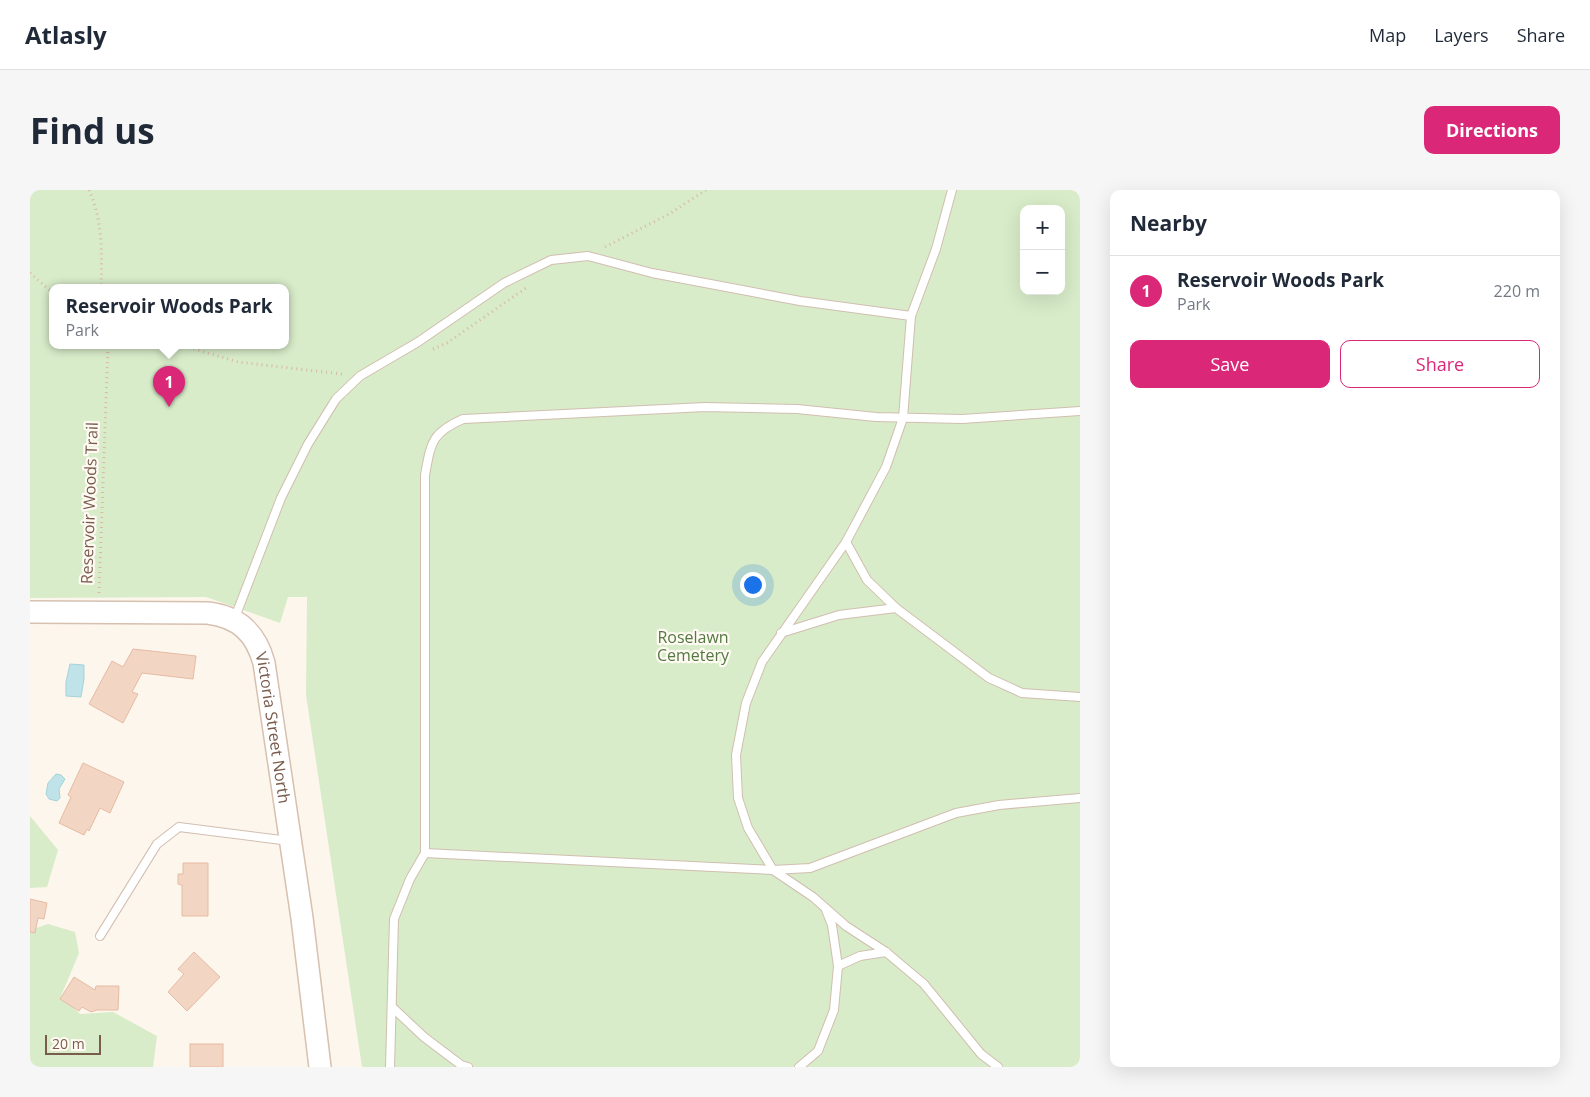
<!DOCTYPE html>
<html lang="en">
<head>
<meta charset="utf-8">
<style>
  body { margin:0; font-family:"Open Sans",sans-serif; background:#f6f6f7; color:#1f2937 }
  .controls { position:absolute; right:15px; top:15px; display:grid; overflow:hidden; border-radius:10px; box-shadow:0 5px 20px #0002 }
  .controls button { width:45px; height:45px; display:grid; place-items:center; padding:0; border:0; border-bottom:1px solid #e0e1e3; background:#fff; color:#1f2937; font:25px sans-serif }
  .scale { position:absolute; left:15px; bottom:12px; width:56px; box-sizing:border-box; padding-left:5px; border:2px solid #7a5c4d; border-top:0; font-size:14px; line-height:18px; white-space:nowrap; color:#7a5c4d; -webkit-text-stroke:4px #fffaf3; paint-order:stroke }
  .you { position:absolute; left:722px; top:394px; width:18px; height:18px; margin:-12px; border:4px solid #fff; border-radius:50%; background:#1a73e8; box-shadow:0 0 0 8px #1a73e833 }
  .badge { display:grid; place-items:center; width:32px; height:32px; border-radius:50%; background:#db2777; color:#fff; font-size:16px; font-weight:700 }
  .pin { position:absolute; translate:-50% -41px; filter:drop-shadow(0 1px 2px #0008) }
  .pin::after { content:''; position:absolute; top:26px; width:18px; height:15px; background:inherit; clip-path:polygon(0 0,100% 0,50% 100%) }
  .popup { position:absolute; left:19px; top:94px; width:240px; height:65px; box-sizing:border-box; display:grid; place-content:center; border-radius:10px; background:#fff; filter:drop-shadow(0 1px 4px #0005); font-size:16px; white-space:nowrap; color:#747a83 }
  .popup b { font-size:19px; color:#1f2937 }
  .popup::after { content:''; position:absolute; left:50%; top:100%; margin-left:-10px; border:10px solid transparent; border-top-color:#fff }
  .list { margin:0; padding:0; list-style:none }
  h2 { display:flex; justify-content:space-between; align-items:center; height:65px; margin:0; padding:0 20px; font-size:21px }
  h2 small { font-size:16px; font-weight:400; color:#747a83 }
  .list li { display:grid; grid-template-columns:32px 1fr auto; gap:15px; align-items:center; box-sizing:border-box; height:70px; padding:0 20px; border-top:1px solid #e0e1e3 }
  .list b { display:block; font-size:19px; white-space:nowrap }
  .list p { margin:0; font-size:16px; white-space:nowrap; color:#747a83 }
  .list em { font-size:16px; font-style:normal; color:#747a83 }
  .actions { display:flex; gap:10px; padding:15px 20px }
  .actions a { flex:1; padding:11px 0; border:1px solid #db2777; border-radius:10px; text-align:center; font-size:18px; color:#db2777 }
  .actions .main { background:#db2777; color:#fff }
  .map { position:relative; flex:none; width:1050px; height:877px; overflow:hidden; border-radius:10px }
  header { display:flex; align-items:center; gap:30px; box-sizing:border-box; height:70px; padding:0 25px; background:#fff; border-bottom:1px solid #e0e1e3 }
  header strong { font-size:24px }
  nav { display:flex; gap:28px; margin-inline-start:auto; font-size:18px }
  .intro { display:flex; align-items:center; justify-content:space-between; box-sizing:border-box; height:120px; padding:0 30px }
  h1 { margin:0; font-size:35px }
  .button { padding:12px 22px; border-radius:10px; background:#db2777; color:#fff; font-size:18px; font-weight:700 }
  main { display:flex; gap:30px; padding:0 30px }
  aside { flex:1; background:#fff; border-radius:10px; box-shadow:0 5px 20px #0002 }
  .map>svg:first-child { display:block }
  .green { fill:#d8ecc9; fill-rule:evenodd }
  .water { fill:#bfe3e8; stroke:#a5d3da }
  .building { fill:#f3d5c3; stroke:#e6bba3 }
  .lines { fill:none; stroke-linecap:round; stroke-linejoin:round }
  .lane-casing { stroke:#d1beb0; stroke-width:10 }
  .secondary-casing { stroke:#d6c0b0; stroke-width:24 }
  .path { stroke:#d9b8a5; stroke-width:3; stroke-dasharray:1 4; stroke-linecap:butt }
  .lane { stroke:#fff; stroke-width:8 }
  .secondary { stroke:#fff; stroke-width:21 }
  .labels { text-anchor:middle; stroke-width:4.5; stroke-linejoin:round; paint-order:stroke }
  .street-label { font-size:16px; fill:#7a5c4d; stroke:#fffaf3 }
  .park-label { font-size:16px; fill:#537a41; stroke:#fffaf3 }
</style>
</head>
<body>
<header>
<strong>Atlasly</strong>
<nav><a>Map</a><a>Layers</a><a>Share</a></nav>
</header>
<div class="intro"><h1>Find us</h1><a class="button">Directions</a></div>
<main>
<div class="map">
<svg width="1050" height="877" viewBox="0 0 1050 877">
  <rect width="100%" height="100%" fill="#fdf6ec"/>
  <g class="green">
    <path d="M0 0H1050V877H332L276 505 277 407H258L250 433 176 407 0 408ZM994 19H1031V101H994ZM23 98H255V156H23Z"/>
    <path d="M0 626 28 660 17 697 0 698Z"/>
    <path d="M18 734 45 742 49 763 31 806 50 824 83 822 127 846 123 877H0V740Z"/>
  </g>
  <g class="water">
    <path d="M40 474 54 475V489L51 507 36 506V492Z"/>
    <path d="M26 584 31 585 35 589 29 599 30 608 27 611 19 609 16 604 18 593Z"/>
  </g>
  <g class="building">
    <path d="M103 459 166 466 163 489 112 483 102 502 108 504 93 533 59 514 82 471 93 477Z"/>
    <path d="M53 573 94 592 80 623 70 618 59 641 57 639 54 645 29 633 41 607 38 605Z"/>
    <path d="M153 673H178V726H152V695L148 694V684H153Z"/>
    <path d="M0 709 17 713 14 729 8 728 5 743 0 742Z"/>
    <path d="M164 762 190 787 157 821 138 802 154 784 148 779Z"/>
    <path d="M44 787 65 800 66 796H89L88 820H67L61 822 52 817 49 821 30 809Z"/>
    <rect x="160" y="854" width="33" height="23"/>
  </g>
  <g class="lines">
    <g class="lane-casing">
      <g id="lane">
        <path d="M881 126 906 59 922 0"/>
        <path d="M816 352 837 390 866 418 959 488 992 503 1050 507"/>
        <path d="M204 430 251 308 278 254 306 209 330 186 388 152 474 93 521 70 558 66 622 83 770 111 881 126 873 228 856 277 816 352 732 472 716 513 706 565 708 608 718 638 743 680 783 707 816 736 856 762 894 794 951 864 968 877"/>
        <path d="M751 443 809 425 866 418"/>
        <path d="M395 663 743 680 780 678 926 623 969 615 1050 608"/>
        <path d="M70 746 127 654 149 637 259 651"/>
        <path d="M808 776 830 766 856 762"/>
        <path d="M362 817 394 847 431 875 438 877"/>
        <path d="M360 877 364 729 380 689 395 663V285C401 253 401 243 433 229L675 217 767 219 846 227 932 229 1050 221"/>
        <path d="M769 877 788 861 804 820 808 776 802 735 796 720"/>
      </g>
    </g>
    <g class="secondary-casing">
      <g id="secondary">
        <path id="s1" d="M0 422 178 423C209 427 226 443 234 473L272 728 290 877"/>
      </g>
    </g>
    <g class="path">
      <path d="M59 0C73 30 72 66 71 98"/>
      <path d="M575 57 639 24 676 0"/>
      <path d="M0 83 23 103"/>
      <path d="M154 156 208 172 312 184"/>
      <path d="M403 159 417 153 496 98"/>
      <path d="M69 403 78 156"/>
    </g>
    <use href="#lane" class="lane"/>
    <use href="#secondary" class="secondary"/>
  </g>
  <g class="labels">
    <g class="street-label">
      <text transform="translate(59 313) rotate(-88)" y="6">Reservoir Woods Trail</text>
      <text dy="6" stroke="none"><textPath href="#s1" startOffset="324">Victoria Street North</textPath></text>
    </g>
    <g class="park-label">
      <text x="663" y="453">Roselawn<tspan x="663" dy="18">Cemetery</tspan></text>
    </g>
  </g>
</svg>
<div class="controls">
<button>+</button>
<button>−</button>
</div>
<div class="scale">20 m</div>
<div class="you"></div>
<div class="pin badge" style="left:139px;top:217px">1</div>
<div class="popup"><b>Reservoir Woods Park</b>Park</div>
</div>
<aside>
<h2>Nearby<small></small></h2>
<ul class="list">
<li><span class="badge">1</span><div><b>Reservoir Woods Park</b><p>Park</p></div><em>220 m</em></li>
</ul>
<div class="actions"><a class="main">Save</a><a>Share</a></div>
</aside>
</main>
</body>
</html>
